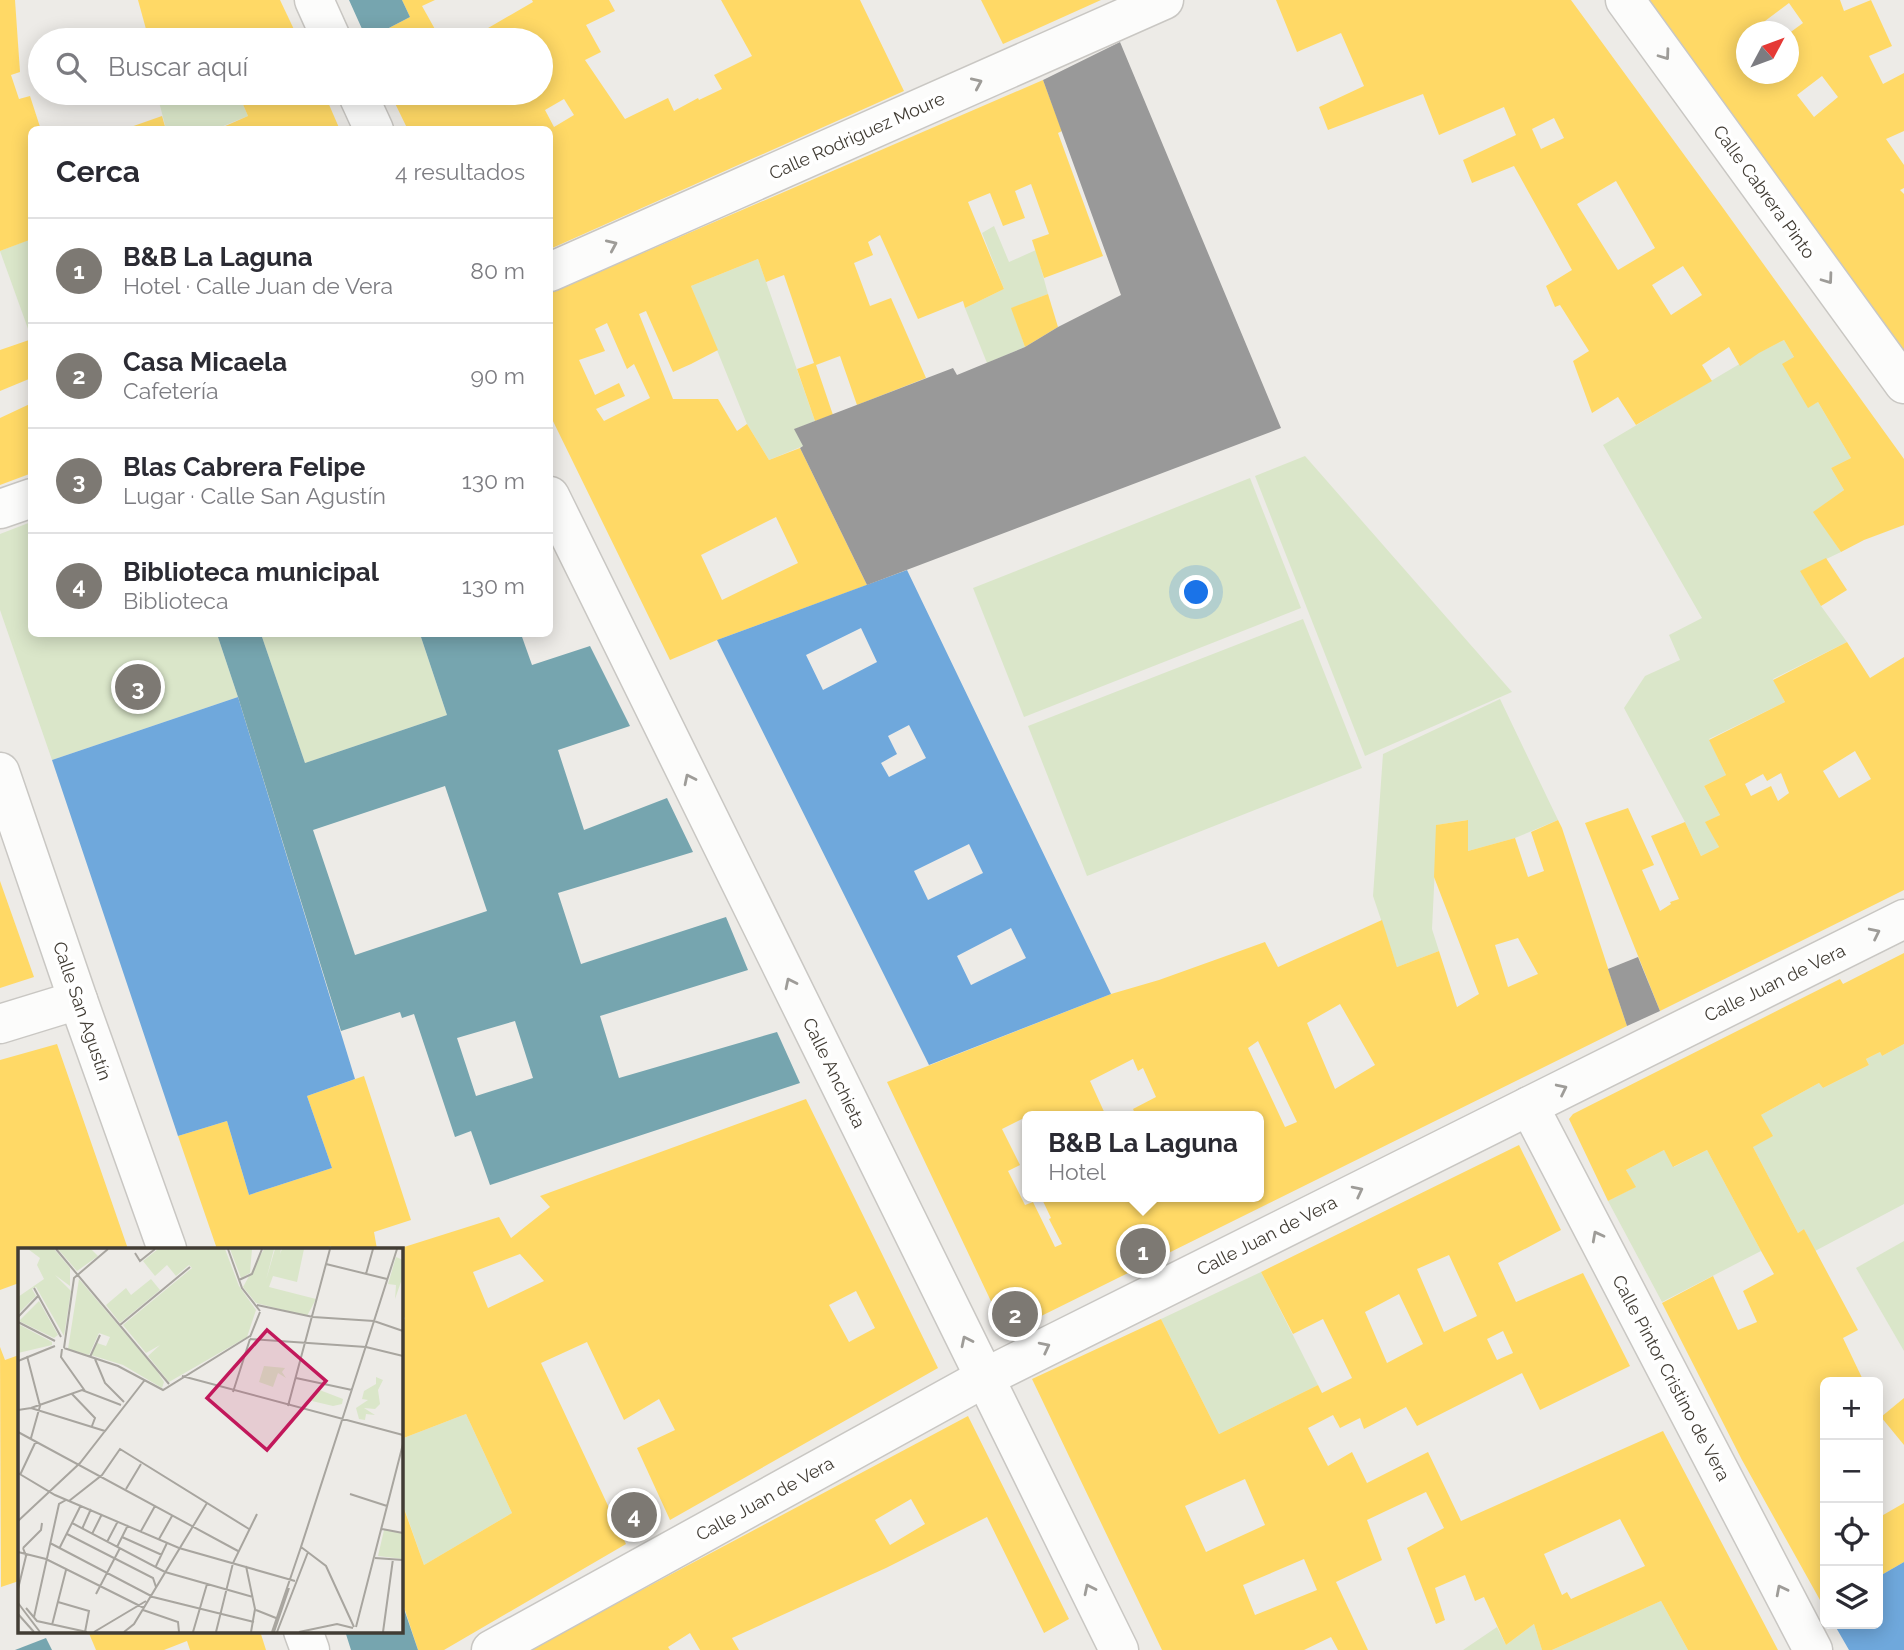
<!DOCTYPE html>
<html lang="es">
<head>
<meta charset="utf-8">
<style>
  body { margin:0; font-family:Raleway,sans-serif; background:#f7f7f7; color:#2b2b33 }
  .controls { position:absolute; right:21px; bottom:21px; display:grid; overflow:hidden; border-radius:10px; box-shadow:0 4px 18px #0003 }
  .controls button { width:63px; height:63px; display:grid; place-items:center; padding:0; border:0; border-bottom:2px solid #e1e1e2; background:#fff; color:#2b2b33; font:35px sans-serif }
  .compass { position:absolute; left:1736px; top:21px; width:63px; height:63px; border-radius:50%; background:#fff; box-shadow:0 4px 18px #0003; rotate:49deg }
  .you { position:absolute; left:1197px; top:593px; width:24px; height:24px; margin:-18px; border:5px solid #fff; border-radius:50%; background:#1a73e8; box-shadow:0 0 0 10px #1a73e833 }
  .badge { display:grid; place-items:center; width:46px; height:46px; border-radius:50%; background:#7d7973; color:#fff; font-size:23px; font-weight:700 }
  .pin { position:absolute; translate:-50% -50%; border:4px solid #fff; box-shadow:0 2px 7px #0006 }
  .popup { position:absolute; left:1022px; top:1111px; width:242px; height:91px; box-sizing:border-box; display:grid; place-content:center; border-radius:10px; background:#fff; filter:drop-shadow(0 2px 5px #0005); font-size:23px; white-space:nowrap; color:#7c7c81 }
  .popup b { font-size:26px; color:#2b2b33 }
  .popup::after { content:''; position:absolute; left:50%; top:100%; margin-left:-14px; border:14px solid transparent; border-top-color:#fff }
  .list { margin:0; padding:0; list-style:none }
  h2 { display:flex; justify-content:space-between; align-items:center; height:91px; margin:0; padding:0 28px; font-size:30px }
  h2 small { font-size:23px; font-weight:400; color:#7c7c81 }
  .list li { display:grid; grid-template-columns:46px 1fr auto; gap:21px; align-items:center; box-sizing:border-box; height:105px; padding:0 28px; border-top:2px solid #e1e1e2 }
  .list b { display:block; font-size:26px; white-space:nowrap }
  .list p { margin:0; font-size:23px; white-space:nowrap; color:#7c7c81 }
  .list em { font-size:23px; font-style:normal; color:#7c7c81 }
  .icon { flex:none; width:38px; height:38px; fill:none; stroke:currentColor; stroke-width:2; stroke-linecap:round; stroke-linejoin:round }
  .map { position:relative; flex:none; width:1904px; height:1650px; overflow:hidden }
  .search { position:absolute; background:#fff; box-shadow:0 4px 18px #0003; left:28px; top:28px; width:525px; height:77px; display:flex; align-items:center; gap:18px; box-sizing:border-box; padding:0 24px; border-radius:38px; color:#7c7c81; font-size:26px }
  .panel { position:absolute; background:#fff; box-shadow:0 4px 18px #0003; left:28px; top:126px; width:525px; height:511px; border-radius:10px }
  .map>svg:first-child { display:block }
  .green { fill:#dae6c9 }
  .homes { fill:#ffd966; fill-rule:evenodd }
  .schools { fill:#6fa8dc; fill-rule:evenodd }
  .public { fill:#76a5af; fill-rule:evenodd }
  .industry { fill:#999 }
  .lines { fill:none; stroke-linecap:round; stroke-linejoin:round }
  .minor-casing { stroke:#c9c7c3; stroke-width:41 }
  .minor { stroke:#fcfcfb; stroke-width:38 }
  .oneway { stroke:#9e9c98 }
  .labels { text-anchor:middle; stroke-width:7; stroke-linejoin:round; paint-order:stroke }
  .street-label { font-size:18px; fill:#413c34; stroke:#fff }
  .inset-road { fill:none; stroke:#a8a59f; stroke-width:2 }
  .view { fill:#c2185b; fill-opacity:0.15; stroke:#c2185b; stroke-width:3.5 }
  .inset-edge { fill:none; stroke:#413c34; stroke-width:3.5 }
</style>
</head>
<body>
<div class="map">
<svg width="1904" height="1650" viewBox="0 0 1904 1650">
  <rect width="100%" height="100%" fill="#edebe7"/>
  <g class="green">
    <path d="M160 93H238L248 116 216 129H166L157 94Z"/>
    <path d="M994 226 1009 262 1036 250 1048 294 1012 308 1025 347 987 363 965 308 1004 289 982 233Z"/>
    <path d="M31 239V337L0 251Z"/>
    <path d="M758 259 815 421 795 429 803 446 769 460 747 424 691 286Z"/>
    <path d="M1784 340 1794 357 1809 407 1818 402 1851 458 1831 468 1844 490 1814 512 1841 552 1801 571 1821 606 1847 642 1773 679 1785 702 1709 739 1726 775 1704 786 1720 815 1706 822 1719 847 1701 856 1685 822 1624 708 1645 676 1680 660 1669 635 1702 618 1603 445 1758 353Z"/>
    <path d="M1305 456 1512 692 1365 756 1255 476Z"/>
    <path d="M1250 478 1301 608 1024 717 973 588Z"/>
    <path d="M31 522 32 634H217L238 697 52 760 0 610V534Z"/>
    <path d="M1303 619 1362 768 1087 876 1028 726Z"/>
    <path d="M261 634H420L447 715 305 763Z"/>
    <path d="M1500 699 1558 820 1515 838 1468 851 1467 820 1437 825 1432 929 1439 951 1397 967 1373 896 1383 754Z"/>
    <path d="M1904 1044V1204L1815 1251 1804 1229 1798 1233 1753 1147 1761 1115 1819 1083 1823 1088 1869 1065 1866 1059 1880 1052 1882 1056Z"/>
    <path d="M1664 1150 1674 1167 1707 1150 1761 1251 1662 1302 1608 1201 1635 1187 1626 1170Z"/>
    <path d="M1904 1241V1351L1856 1268Z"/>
    <path d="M1261 1272 1318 1385 1219 1434 1161 1319Z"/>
    <path d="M466 1414 512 1513 424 1565 401 1499V1439Z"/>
    <path d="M1661 1601 1688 1650H1552Z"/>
    <path d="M1534 1624 1542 1650H1463L1497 1627 1506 1645Z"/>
  </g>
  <g class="homes">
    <path d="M0 0H15L20 72 11 75 19 99 30 96 41 130H32V239L0 251Z"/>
    <path d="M138 0H280L299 40H149Z"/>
    <path d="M402 0H435L422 6 441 40H391L385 30 410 17Z"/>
    <path d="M532 0H609L615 11 586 25 601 52 585 60 625 119 668 98 674 111 698 98 699 100 722 89 714 75 752 56 721 0H860L904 91 550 249V130H408L390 93H471L477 104 496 93H541V40H472L471 38 533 2ZM564 99 574 115 554 127 545 110Z"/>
    <path d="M981 0H1101L1003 44Z"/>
    <path d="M1276 0H1571L1723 208 1904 459V525L1864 540 1841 552 1813 512 1844 490 1831 468 1851 458 1818 402 1808 408 1782 364 1794 357 1784 340 1759 353 1740 366 1729 347 1702 365 1712 381 1636 425 1618 397 1592 413 1573 361 1589 351 1560 305 1555 307 1546 286 1572 270 1514 166 1472 183 1463 160 1516 135 1504 107 1439 135 1423 94 1328 130 1319 107 1364 86 1341 33 1297 52ZM1554 118 1564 138 1541 149 1532 129ZM1616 181 1655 248 1618 270 1577 204ZM1683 266 1702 295 1671 315 1652 285Z"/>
    <path d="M1648 0H1840L1844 11 1871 0 1892 46 1869 56 1883 84 1904 73V131L1886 139 1904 165V188L1900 190 1904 194V351ZM1789 3 1803 23 1788 34V74H1746V32H1767L1761 24ZM1822 76 1838 97 1814 117 1797 95Z"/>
    <path d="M1043 80 1062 131 1058 133 1103 256 1044 278 1032 240 1049 234 1031 184 1015 191 1025 218 1003 226 990 193 968 202 1004 289 965 308 963 301 918 319 880 235 868 242 873 255 854 263 870 306 891 298 926 378 857 405 840 356 816 365 833 415 815 421 797 369 814 363 784 275 766 282 758 259 691 286 718 350 691 364 673 372 646 311 639 314 673 399H718L737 431 747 424 769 460 800 448 867 585 717 640 670 660 550 415V293ZM607 323 627 369 634 364 650 398 604 421 596 409 625 396 619 383 595 395 579 360 605 351 595 329ZM776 517 798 563 722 600 701 555Z"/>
    <path d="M238 93H324L340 130H216L248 116Z"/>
    <path d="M162 116 166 130H125V129Z"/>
    <path d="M1048 294 1058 327 1025 347 1011 308Z"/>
    <path d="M32 339V384L29 379 0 391V350Z"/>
    <path d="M32 403V473L0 485V418Z"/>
    <path d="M1826 558 1847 590 1821 606 1800 571Z"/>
    <path d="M1847 642 1870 678 1904 657V890L1660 1011 1585 823 1628 808 1654 865 1642 870 1660 911 1671 904 1670 902 1679 899 1651 836 1685 822 1701 856 1719 847 1705 822 1720 815 1704 786 1726 775 1709 740 1785 702 1773 680ZM1855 751 1871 779 1839 798 1823 771ZM1781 773 1789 793 1778 801 1771 786 1751 796 1745 784 1763 774 1767 781Z"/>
    <path d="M1468 820V851L1515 838 1528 877 1544 871 1531 832 1558 820 1562 828 1627 1026 1021 1326 998 1316 887 1082 1111 994 1159 980 1265 942 1278 967 1382 920 1397 967 1439 951 1457 1007 1479 994 1434 877 1436 825ZM1518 938 1538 974 1508 987 1495 945ZM1340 1004 1375 1065 1335 1089 1307 1023ZM1258 1041 1297 1122 1285 1127 1248 1048ZM1133 1059 1138 1071 1143 1068 1156 1097 1133 1109 1136 1116H1258V1197H1084L1073 1202 1071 1197H1041L1051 1218 1049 1219 1062 1244 1055 1247 1033 1202 1025 1205 1008 1171 1020 1165 1002 1129 1024 1118 1027 1124 1028 1116H1106L1090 1081Z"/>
    <path d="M0 881 34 977 0 988Z"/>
    <path d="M1904 953V1044L1882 1056 1880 1052 1866 1059 1869 1065 1823 1088 1819 1083 1761 1115 1773 1136 1753 1147 1798 1233 1804 1229 1858 1330 1843 1338 1864 1382H1825V1609L1742 1460 1662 1303 1713 1276 1738 1330 1757 1322 1743 1291 1774 1274 1761 1251 1707 1150 1673 1167 1664 1150 1626 1170 1636 1187 1608 1201 1569 1119 1573 1114 1840 979 1843 984Z"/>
    <path d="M57 1044 128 1249H19V1283L0 1290V1060Z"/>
    <path d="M364 1076 411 1220 374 1232 377 1249H332L331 1246 322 1249H217L178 1136 227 1121 249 1195 332 1168 307 1096Z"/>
    <path d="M806 1099 938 1368 670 1520 637 1448 675 1430 659 1399 624 1420 587 1342 541 1363 626 1544 444 1650H418L401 1598V1500L424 1565 512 1513 466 1414 401 1439V1321L405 1319 401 1309V1248L499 1217 511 1238 550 1207 540 1196ZM520 1254 544 1281 488 1308 473 1272ZM856 1291 875 1328 849 1342 829 1305Z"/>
    <path d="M1519 1145 1561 1230 1498 1263 1516 1302 1583 1273 1630 1366 1540 1410 1522 1373 1417 1426 1406 1407 1364 1429 1360 1418 1340 1428 1333 1415 1308 1428 1328 1466 1352 1452 1367 1483 1428 1452 1461 1521 1663 1431 1778 1650H1688L1661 1601 1552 1650H1542L1534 1624 1506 1645 1484 1597 1475 1601 1465 1575 1435 1588 1445 1620 1436 1624 1407 1548 1444 1528 1426 1492 1367 1520 1382 1560 1336 1582 1368 1650H1338L1331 1637 1304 1650H1162L1032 1379 1161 1319 1219 1434 1318 1385 1322 1393 1352 1378 1323 1319 1293 1334 1261 1272ZM1449 1255 1477 1316 1444 1332 1417 1269ZM1399 1294 1423 1344 1387 1363 1365 1312ZM1503 1331 1513 1353 1497 1360 1487 1339ZM1245 1479 1265 1525 1206 1552 1185 1506ZM1620 1519 1645 1566 1571 1599 1567 1592 1562 1595 1544 1554ZM1304 1559 1317 1590 1255 1615 1243 1585Z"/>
    <path d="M0 1347 5 1360 19 1355V1581L1 1587Z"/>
    <path d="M1904 1398V1445L1881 1417Z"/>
    <path d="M968 1416 1069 1619 1044 1633 987 1517 886 1568 732 1638 739 1650H700L690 1633 668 1647 670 1650H529ZM911 1499 925 1524 890 1545 875 1520Z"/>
    <path d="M1904 1503V1562L1878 1577V1518Z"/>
    <path d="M88 1631H260L266 1650H190L187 1641 164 1650H96Z"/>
  </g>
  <g class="schools">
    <path d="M907 570 1111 994 929 1065 717 640ZM861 628 877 662 823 690 806 655ZM909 725 926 758 889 777 881 763 897 754 888 736ZM969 844 983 873 928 900 914 871ZM1011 928 1026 958 971 985 957 956Z"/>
    <path d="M238 697 355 1079 307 1096 332 1168 249 1195 227 1121 178 1136 52 760Z"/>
    <path d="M1904 1562V1650H1849L1834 1624H1878V1577Z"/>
  </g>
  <g class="public">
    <path d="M349 0H402L410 17 385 30 391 40H367Z"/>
    <path d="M217 634H261L305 763 447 715 420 634H521L532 665 590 646 630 726 558 750 584 830 667 798 693 852 558 893 581 964 726 917 748 970 600 1016 619 1078 777 1032 800 1083 490 1185 471 1131 455 1137 414 1014 402 1018 400 1012 341 1031 238 697ZM445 786 487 911 355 955 313 830ZM515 1021 533 1078 476 1096 457 1038Z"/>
    <path d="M401 1600 418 1650H351L345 1631H401Z"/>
    <path d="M46 1638 52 1650H15Z"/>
  </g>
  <g class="industry">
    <path d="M1120 42 1281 428 867 585 800 448 803 446 794 429 953 368 957 375 1025 347 1058 327 1121 295 1043 80Z"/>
    <path d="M1638 957 1660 1011 1627 1026 1608 969Z"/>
  </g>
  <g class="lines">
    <g class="minor-casing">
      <g id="minor">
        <path d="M314 0 332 40"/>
        <path d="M1625 0 1904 384"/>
        <path d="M357 93 374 130"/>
        <path d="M550 272 1164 0"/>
        <path d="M550 496 1119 1650"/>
        <path d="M0 509 32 498"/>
        <path d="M0 772 78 1000 167 1249"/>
        <path d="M0 1024 78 1000"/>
        <path d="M1529 1106 1813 1650"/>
        <path d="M303 1631 310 1650"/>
        <path d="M491 1650 984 1378 1904 919"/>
      </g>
    </g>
    <use href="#minor" class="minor"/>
  </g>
  <defs><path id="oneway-chevron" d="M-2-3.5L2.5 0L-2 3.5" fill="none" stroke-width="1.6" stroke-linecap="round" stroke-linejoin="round" transform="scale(1.75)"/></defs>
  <g class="oneway">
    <use href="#oneway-chevron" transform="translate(1665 55) rotate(54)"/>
    <use href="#oneway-chevron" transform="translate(977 83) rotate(-24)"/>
    <use href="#oneway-chevron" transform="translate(612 245) rotate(-24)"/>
    <use href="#oneway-chevron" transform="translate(1828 279) rotate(54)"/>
    <use href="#oneway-chevron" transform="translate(689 779) rotate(-116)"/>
    <use href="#oneway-chevron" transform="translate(1875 933) rotate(-26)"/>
    <use href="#oneway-chevron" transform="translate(790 983) rotate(-116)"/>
    <use href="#oneway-chevron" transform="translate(1562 1089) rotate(-26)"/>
    <use href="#oneway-chevron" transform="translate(1358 1191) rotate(-27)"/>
    <use href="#oneway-chevron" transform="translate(1597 1236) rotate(-118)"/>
    <use href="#oneway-chevron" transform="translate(966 1341) rotate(-116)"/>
    <use href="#oneway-chevron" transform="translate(1045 1347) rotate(-27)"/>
    <use href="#oneway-chevron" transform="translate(1089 1589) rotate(-116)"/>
    <use href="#oneway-chevron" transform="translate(1781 1590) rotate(-117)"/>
  </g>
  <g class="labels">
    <g class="street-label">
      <text transform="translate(857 136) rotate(-24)" y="6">Calle Rodriguez Moure</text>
      <text transform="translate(1764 192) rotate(54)" y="6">Calle Cabrera Pinto</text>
      <text transform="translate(1775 983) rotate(-26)" y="6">Calle Juan de Vera</text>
      <text transform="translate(82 1011) rotate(71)" y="6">Calle San Agustín</text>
      <text transform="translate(834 1073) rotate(64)" y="6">Calle Anchieta</text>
      <text transform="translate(1267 1236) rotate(-27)" y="6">Calle Juan de Vera</text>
      <text transform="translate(1671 1378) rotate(62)" y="6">Calle Pintor Cristino de Vera</text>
      <text transform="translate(765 1499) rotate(-29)" y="6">Calle Juan de Vera</text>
    </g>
  </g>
  <g transform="translate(18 1248)">
    <rect width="385" height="385" fill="#edebe7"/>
    <path d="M10 1H36L52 20V38L37 27 53 43 46 88 18 39 14 41 18 48 0 66V49L26 31 19 17 22 10ZM40 1H73L80 8 59 23ZM140 1H207L221 38 238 62 229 89 151 134 130 108 142 97 128 105 105 77 174 20 171 17 158 28 149 17 137 28 125 13ZM212 1H234L232 25 223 30ZM246 1H256L248 32 257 1H263L262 6 264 1H286L279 34 255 28 251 39 298 51 289 68 238 55 225 39ZM378 9 385 12V28L377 51 378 37 370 36ZM61 31 139 123 146 134 144 140 105 117 73 107 79 95 88 98 92 89 81 85 71 107 50 101ZM133 31 142 42 102 75 88 57 108 40 113 47ZM21 53 40 87 36 90 1 73ZM0 76 34 94V97L0 105ZM246 118 267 120 264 124 268 130 260 125 255 139 241 134ZM358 129 365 132 360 142 362 156 357 161 346 160 357 167 348 166 347 172 341 171 338 160 350 152 344 151 346 143 358 136ZM299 141 325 151 324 156 315 158 294 153ZM366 282 385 285V311L360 308Z" fill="#dae6c9"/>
    <path class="inset-road" d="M38 1 151 136M210 1 224 40 242 63M117 5 122 13 137 1M308 16 369 31M348 26 355 1M221 32 234 26 244 1M16 40 43 89M239 57 295 69 356 73 385 83M0 69 21 47M356 73 379 1M0 74 37 93M102 77 172 19M232 89 242 64M232 91 348 99 385 108M46 100 100 118 145 142 232 88M46 100 56 30 90 1M44 101 43 109 67 143M9 108 22 158 13 190M72 109 82 87M77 111 87 135 106 154M0 113 37 98M164 128 385 187M278 130 334 142M215 144 232 91M54 146 77 170 74 178M270 158 312 1M13 160 64 142 103 157M0 162 13 160 87 183 126 133M0 184 220 303M0 225 37 247 161 300 277 333M2 227 18 193M108 241 123 216M332 246 369 258M51 253 84 227 102 201 231 281M0 273 62 215 87 183M54 275 147 324 235 349M64 281 73 261M364 281 385 285M123 283 137 258M49 286 135 330 138 339M74 286 84 266M104 289 144 307M141 291 154 268M89 294 100 273M32 295 135 349 236 374M42 299 63 257M99 299 110 277M5 300 23 282 24 275M0 304 28 311 126 360M357 310 385 312M138 318 149 295M228 318 237 361 233 384M0 341 8 308 5 300M78 346 102 300M40 354 71 363 67 384M0 355 22 384M8 360 19 373 69 384M125 362 160 374 161 384M238 362 258 370M0 366 16 384M16 369 41 256 48 252M34 377 48 322M336 379 308 318 283 299 356 73M338 379 385 196M76 384 128 353M106 384 116 376 189 255M175 384 189 336M198 384 215 315 239 266M254 384 283 299M256 384 271 340M259 384 290 304M281 384 319 376 335 380M365 384 375 311"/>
    <path class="view" d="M249 82 308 133 249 202 189 150Z"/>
    <rect width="385" height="385" class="inset-edge"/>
  </g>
</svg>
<div class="controls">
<button>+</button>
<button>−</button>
<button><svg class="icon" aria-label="locate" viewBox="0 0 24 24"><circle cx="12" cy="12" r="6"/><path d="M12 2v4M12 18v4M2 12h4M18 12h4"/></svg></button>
<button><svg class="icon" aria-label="layers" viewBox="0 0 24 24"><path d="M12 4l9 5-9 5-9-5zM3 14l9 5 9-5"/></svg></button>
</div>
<svg class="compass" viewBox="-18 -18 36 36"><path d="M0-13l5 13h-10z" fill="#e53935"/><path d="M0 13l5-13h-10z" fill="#7c7c81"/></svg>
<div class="you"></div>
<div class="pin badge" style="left:1143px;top:1251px">1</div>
<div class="popup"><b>B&amp;B La Laguna</b>Hotel</div>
<div class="pin badge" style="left:1015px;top:1314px">2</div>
<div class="pin badge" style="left:138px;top:687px">3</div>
<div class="pin badge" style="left:634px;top:1515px">4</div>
<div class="search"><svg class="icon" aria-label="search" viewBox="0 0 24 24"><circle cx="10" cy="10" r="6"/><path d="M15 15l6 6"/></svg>Buscar aquí</div>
<section class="panel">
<h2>Cerca<small>4 resultados</small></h2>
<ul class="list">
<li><span class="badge">1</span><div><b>B&amp;B La Laguna</b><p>Hotel · Calle Juan de Vera</p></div><em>80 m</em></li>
<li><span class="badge">2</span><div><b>Casa Micaela</b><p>Cafetería</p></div><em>90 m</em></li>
<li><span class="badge">3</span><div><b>Blas Cabrera Felipe</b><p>Lugar · Calle San Agustín</p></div><em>130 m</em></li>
<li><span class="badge">4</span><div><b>Biblioteca municipal</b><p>Biblioteca</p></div><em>130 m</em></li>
</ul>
</section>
</div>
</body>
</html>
